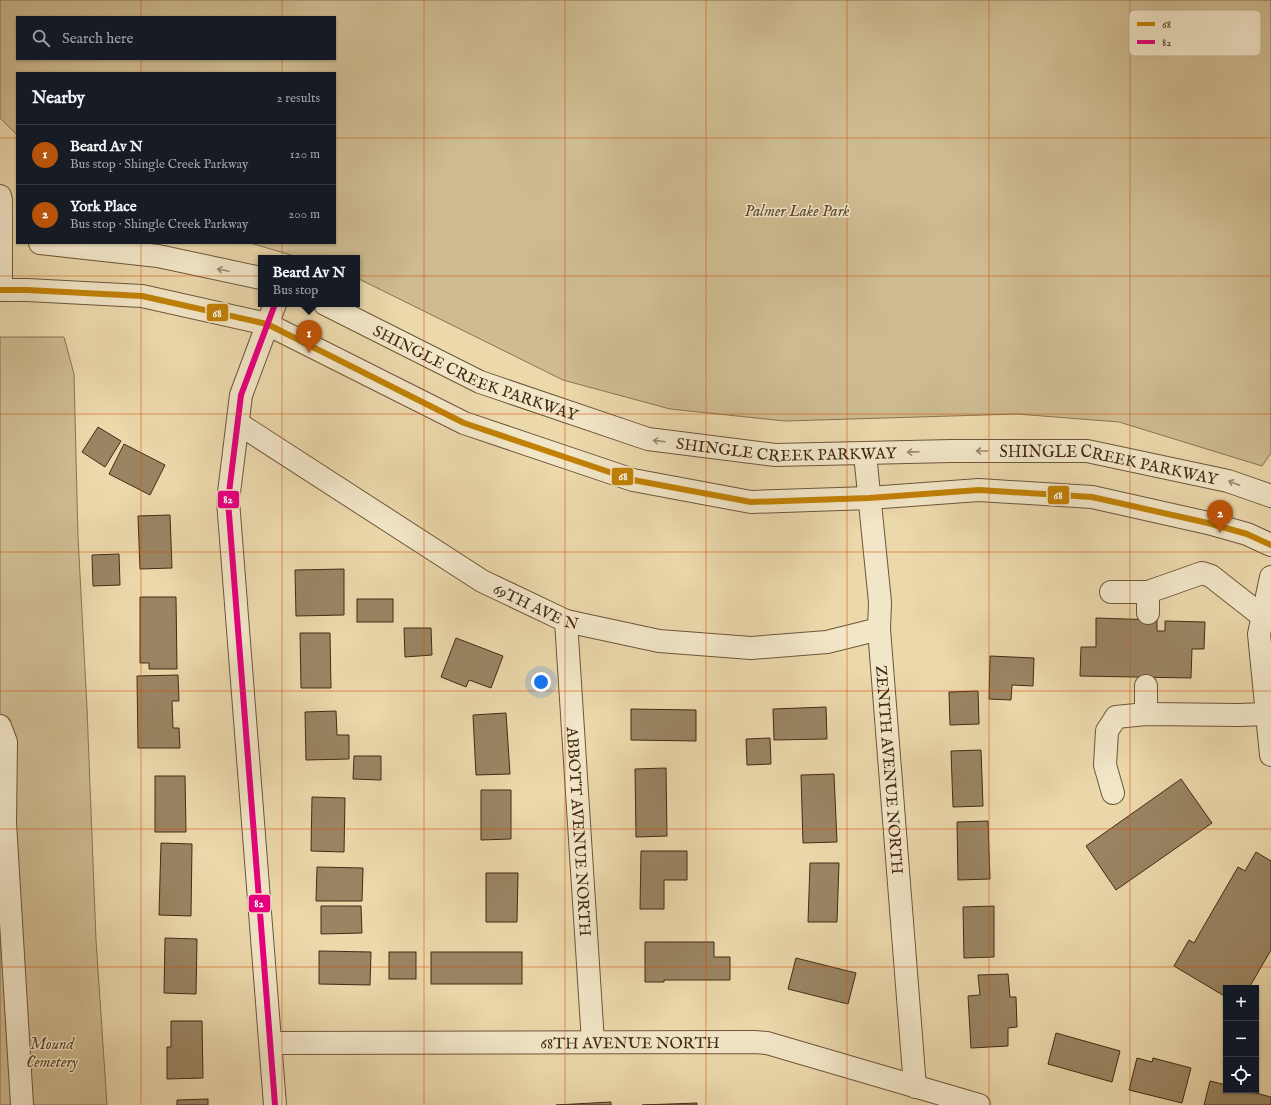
<!DOCTYPE html>
<html lang="en">
<head>
<meta charset="utf-8">
<style>
  body { margin:0; font-family:"IM FELL English",serif; background:#242831; color:#f1f3f6 }
  .controls { position:absolute; right:12px; bottom:12px; display:grid; overflow:hidden; border-radius:0px; box-shadow:0 1px 3px #0004 }
  .controls button { width:36px; height:36px; display:grid; place-items:center; padding:0; border:0; border-bottom:1px solid #363941; background:#171b24; color:#f1f3f6; font:20px sans-serif }
  .you { position:absolute; left:541px; top:682px; width:14px; height:14px; margin:-10px; border:3px solid #fff; border-radius:50%; background:#1a73e8; box-shadow:0 0 0 6px #1a73e833 }
  .badge { display:grid; place-items:center; width:26px; height:26px; border-radius:50%; background:#b45309; color:#fff; font-size:13px; font-weight:700 }
  .pin { position:absolute; translate:-50% -33px; filter:drop-shadow(0 1px 2px #0008) }
  .pin::after { content:''; position:absolute; top:21px; width:14px; height:12px; background:inherit; clip-path:polygon(0 0,100% 0,50% 100%) }
  .popup { position:absolute; left:258px; top:255px; width:102px; height:52px; box-sizing:border-box; display:grid; place-content:center; border-radius:0px; background:#171b24; filter:drop-shadow(0 1px 3px #0005); font-size:13px; white-space:nowrap; color:#9ea1a6 }
  .popup b { font-size:15px; color:#f1f3f6 }
  .popup::after { content:''; position:absolute; left:50%; top:100%; margin-left:-8px; border:8px solid transparent; border-top-color:#171b24 }
  .list { margin:0; padding:0; list-style:none }
  h2 { display:flex; justify-content:space-between; align-items:center; height:52px; margin:0; padding:0 16px; font-size:17px }
  h2 small { font-size:13px; font-weight:400; color:#9ea1a6 }
  .list li { display:grid; grid-template-columns:26px 1fr auto; gap:12px; align-items:center; box-sizing:border-box; height:60px; padding:0 16px; border-top:1px solid #363941 }
  .list b { display:block; font-size:15px; white-space:nowrap }
  .list p { margin:0; font-size:13px; white-space:nowrap; color:#9ea1a6 }
  .list em { font-size:13px; font-style:normal; color:#9ea1a6 }
  .icon { flex:none; width:22px; height:22px; fill:none; stroke:currentColor; stroke-width:2; stroke-linecap:round; stroke-linejoin:round }
  .map { position:relative; flex:none; width:1271px; height:1105px; overflow:hidden }
  .search { position:absolute; background:#171b24; box-shadow:0 1px 3px #0004; left:16px; top:16px; width:320px; height:44px; display:flex; align-items:center; gap:10px; box-sizing:border-box; padding:0 14px; border-radius:0px; color:#9ea1a6; font-size:15px }
  .panel { position:absolute; background:#171b24; box-shadow:0 1px 3px #0004; left:16px; top:72px; width:320px; height:172px; border-radius:0px }
  .map>svg:first-child { display:block }
  .green { fill:#cebb91; stroke:#887352; fill-rule:evenodd }
  .building { fill:#9a8563; stroke:#432b14 }
  .lines { fill:none; stroke-linecap:round; stroke-linejoin:round }
  .minor-casing { stroke:#6d563a; stroke-width:24 }
  .minor { stroke:#f2e6c8; stroke-width:22 }
  .bus-1-casing { stroke:#f2e6c8; stroke-width:9 }
  .bus-2-casing { stroke:#f2e6c8; stroke-width:9 }
  .bus-1 { stroke:#c18106; stroke-width:6 }
  .bus-2 { stroke:#e5007d; stroke-width:6 }
  .oneway { stroke:#9a886e }
  .grid { fill:none; stroke:#cf520d; stroke-width:1; stroke-opacity:0.55 }
  .labels { text-anchor:middle; stroke-width:3; stroke-linejoin:round; paint-order:stroke }
  .park-label { font-size:16px; font-style:italic; fill:#5f482d; stroke:#f2e6c8 }
  .street-label { font-size:16px; fill:#432b14; stroke:#f2e6c8 }
  .key { fill:#f2e6c8; stroke:#beae92; stroke-width:1 }
  .key-label { font-size:11px; fill:#432b14 }
  .line-badge { stroke:#f2e6c8; stroke-width:1.5 }
  .badge-label { font-size:11px; text-anchor:middle; font-weight:bold; fill:#fff }
</style>
</head>
<body>
<div class="map">
<svg width="1271" height="1105" viewBox="0 0 1271 1105">
  <rect width="100%" height="100%" fill="#ebd8ab"/>
  <filter id="stains"><feTurbulence type="fractalNoise" baseFrequency=".005" numOctaves="4"/><feColorMatrix values="0 0 0 0 .2 0 0 0 0 .09 0 0 0 0 .02 0 0 0 .5 -.17"/></filter>
  <radialGradient id="worn" r=".72"><stop offset=".6" stop-color="#630" stop-opacity="0"/><stop offset="1" stop-color="#630" stop-opacity=".3"/></radialGradient>
  <g class="green">
    <path d="M0 0H1271V453L1262 466 1119 422 1017 414 785 421 670 409 563 380 357 278V258H301L250 243H335V73H17V135L0 118ZM17 17H335V59H17Z"/>
    <path d="M0 337H64L74 374 78 537 87 708 96 940 107 1105H0Z"/>
  </g>
  <g class="building">
    <path d="M98 427 121 441 105 467 82 452Z"/>
    <path d="M124 444 165 465 150 495 109 474Z"/>
    <path d="M170 515 172 568 140 569 138 516Z"/>
    <path d="M119 554 120 585 93 586 92 555Z"/>
    <path d="M344 569V615L296 616 295 570Z"/>
    <path d="M140 597H176L177 669H149V663H140Z"/>
    <rect x="357" y="599" width="36" height="23"/>
    <path d="M1096 618 1157 620V631H1165V621L1205 622 1204 649H1192L1191 678 1080 676 1081 647H1096Z"/>
    <path d="M404 628H431L432 655 405 657Z"/>
    <path d="M300 633H330L331 688H301Z"/>
    <path d="M456 638 503 656 491 688 469 680 466 687 441 677Z"/>
    <path d="M990 656 1034 658 1033 686 1012 685 1011 700 989 699Z"/>
    <path d="M178 675 179 701H172L173 728H179L180 748H138L137 676Z"/>
    <path d="M978 691 979 724 950 725 949 692Z"/>
    <path d="M826 707 827 739 774 740 773 709Z"/>
    <path d="M631 709 696 710V741L631 740Z"/>
    <path d="M336 711 337 735H349V759L306 760 305 712Z"/>
    <path d="M506 713 510 774 476 775 473 715Z"/>
    <path d="M770 738 771 764 747 765 746 739Z"/>
    <path d="M981 750 983 806 953 807 951 751Z"/>
    <path d="M354 756H381V780L353 779Z"/>
    <path d="M666 768 667 836 636 837 635 769Z"/>
    <path d="M834 774 837 842 803 843 801 775Z"/>
    <path d="M155 776H185L186 832H155Z"/>
    <path d="M1181 779 1212 823 1116 890 1086 846Z"/>
    <path d="M481 790H511V839L481 840Z"/>
    <path d="M312 797 345 798 344 852 311 851Z"/>
    <path d="M988 821 990 879 958 880 957 822Z"/>
    <path d="M161 843 192 844 191 916 159 915Z"/>
    <path d="M641 851H687V880H664V909H640Z"/>
    <path d="M1256 852 1271 861V950L1249 988H1226V997L1174 966 1189 940 1194 943 1238 867 1245 871Z"/>
    <path d="M810 863H839L837 922H808Z"/>
    <path d="M317 867 363 868 362 901H316Z"/>
    <path d="M486 873H518L517 922H486Z"/>
    <path d="M321 906H361L362 933 321 934Z"/>
    <path d="M994 906V957L964 958 963 907Z"/>
    <path d="M165 938 197 939 196 994 164 993Z"/>
    <path d="M645 942H714V957H730V980H664V982H645Z"/>
    <path d="M319 951 371 952 370 985 319 984Z"/>
    <rect x="389" y="952" width="27" height="27"/>
    <rect x="431" y="952" width="91" height="32"/>
    <path d="M796 958 856 973 848 1004 788 989Z"/>
    <path d="M1008 974 1010 997H1016L1017 1027 1008 1028V1046L971 1048 968 996 980 995 978 975Z"/>
    <path d="M171 1021H202L203 1078 167 1079V1047H171Z"/>
    <path d="M1056 1033 1120 1051 1112 1082 1048 1064Z"/>
    <path d="M1137 1058 1152 1062 1153 1058 1191 1068 1182 1103 1129 1090Z"/>
    <path d="M1210 1081 1226 1085V1090H1244L1271 1097V1105H1204Z"/>
    <path d="M208 1099V1105H177V1100Z"/>
    <path d="M611 1102V1105H556Z"/>
    <path d="M697 1103V1105H642Z"/>
  </g>
  <g class="lines">
    <g class="minor-casing">
      <g id="minor">
        <path d="M0 196 1 200V290"/>
        <path d="M40 243 158 256 261 278"/>
        <path d="M0 290H27L142 296 267 324 464 423 633 480 751 502 869 498 979 490 1092 497 1208 523 1247 534 1271 545"/>
        <path d="M275 304 241 395 228 501 275 1105"/>
        <path id="s1" d="M325 304 480 382 648 439 775 455 952 451H1087L1228 481 1271 496"/>
        <path id="s2" d="M239 424 482 581 566 621 659 641 751 648 827 642 879 629"/>
        <path id="s3" d="M865 454 880 602 879 629 915 1087"/>
        <path d="M1271 577 1259 634 1271 755"/>
        <path d="M1111 592H1148L1202 573 1211 576 1262 616"/>
        <path d="M1148 613V592"/>
        <path id="s4" d="M566 621 593 1042"/>
        <path d="M1146 686V714"/>
        <path d="M0 726 6 742 5 823H0"/>
        <path d="M1113 793 1105 765 1107 731 1116 717 1146 714 1239 715 1267 714"/>
        <path d="M5 823 22 1105"/>
        <path id="s5" d="M271 1043 754 1042 767 1043 979 1105"/>
      </g>
    </g>
    <use href="#minor" class="minor"/>
    <g class="bus-1-casing">
      <path id="bus-1" d="M0 290H27L142 296 267 324 464 423 633 480 751 502 869 498 979 490 1092 497 1208 523 1247 534 1271 545"/>
    </g>
    <g class="bus-2-casing">
      <path id="bus-2" d="M275 304 241 395 228 501 275 1105"/>
    </g>
    <use href="#bus-1" class="bus-1"/>
    <use href="#bus-2" class="bus-2"/>
  </g>
  <defs><path id="oneway-shaft" d="M-6 0H5M1.5-3L5.5 0L1.5 3" fill="none" stroke-width="1.6" stroke-linecap="round" stroke-linejoin="round"/></defs>
  <g class="oneway">
    <use href="#oneway-shaft" transform="translate(223 270) rotate(-168)"/>
    <use href="#oneway-shaft" transform="translate(659 441) rotate(-173)"/>
    <use href="#oneway-shaft" transform="translate(982 451) rotate(-180)"/>
    <use href="#oneway-shaft" transform="translate(913 452) rotate(178)"/>
    <use href="#oneway-shaft" transform="translate(1234 483) rotate(-159)"/>
  </g>
  <path class="grid" d="M141 0V17M282 0V17M424 0V1105M565 0V1105M706 0V1105M847 0V1105M989 0V1105M1130 0V1105M141 59V73M282 59V73M0 138H17M335 138H1271M141 243V1105M282 243V1105M0 276H1271M0 414H1271M0 552H1271M0 691H1271M0 829H1271M0 967H1271"/>
  <g class="labels">
    <g class="park-label">
      <text x="797" y="216">Palmer Lake Park</text>
      <text x="52" y="1049">Mound<tspan x="52" dy="18">Cemetery</tspan></text>
    </g>
    <g class="street-label">
      <text dy="6" stroke="none"><textPath href="#s1" startOffset="166">SHINGLE CREEK PARKWAY</textPath></text>
      <text dy="6" stroke="none"><textPath href="#s1" startOffset="490">SHINGLE CREEK PARKWAY</textPath></text>
      <text dy="6" stroke="none"><textPath href="#s1" startOffset="814">SHINGLE CREEK PARKWAY</textPath></text>
      <text dy="6" stroke="none"><textPath href="#s2" startOffset="349">69TH AVE N</textPath></text>
      <text dy="6" stroke="none"><textPath href="#s3" startOffset="317">ZENITH AVENUE NORTH</textPath></text>
      <text dy="6" stroke="none"><textPath href="#s4" startOffset="211">ABBOTT AVENUE NORTH</textPath></text>
      <text dy="6" stroke="none"><textPath href="#s5" startOffset="359">68TH AVENUE NORTH</textPath></text>
    </g>
  </g>
  <rect x="1129" y="10" width="132" height="46" rx="6" class="key"/>
  <rect x="1137" y="22" width="18" height="4" fill="#c18106"/>
  <rect x="1137" y="40" width="18" height="4" fill="#e5007d"/>
  <g class="key-label">
    <text x="1162" y="28">68</text>
    <text x="1162" y="46">82</text>
  </g>
  <g class="line-badge">
    <rect x="206" y="303" width="23" height="19" rx="4" fill="#c18106"/>
    <rect x="611" y="467" width="23" height="19" rx="4" fill="#c18106"/>
    <rect x="1047" y="485" width="23" height="20" rx="4" fill="#c18106"/>
    <rect x="217" y="490" width="23" height="19" rx="4" fill="#e5007d"/>
    <rect x="248" y="894" width="23" height="19" rx="4" fill="#e5007d"/>
  </g>
  <g class="badge-label">
    <text x="217" y="317">68</text>
    <text x="623" y="480">68</text>
    <text x="1058" y="499">68</text>
    <text x="228" y="503">82</text>
    <text x="259" y="907">82</text>
  </g>
  <rect width="100%" height="100%" filter="url(#stains)"/>
  <rect width="100%" height="100%" fill="url(#worn)"/>
</svg>
<div class="controls">
<button>+</button>
<button>−</button>
<button><svg class="icon" aria-label="locate" viewBox="0 0 24 24"><circle cx="12" cy="12" r="6"/><path d="M12 2v4M12 18v4M2 12h4M18 12h4"/></svg></button>
</div>
<div class="you"></div>
<div class="pin badge" style="left:309px;top:353px">1</div>
<div class="popup"><b>Beard Av N</b>Bus stop</div>
<div class="pin badge" style="left:1220px;top:533px">2</div>
<div class="search"><svg class="icon" aria-label="search" viewBox="0 0 24 24"><circle cx="10" cy="10" r="6"/><path d="M15 15l6 6"/></svg>Search here</div>
<section class="panel">
<h2>Nearby<small>2 results</small></h2>
<ul class="list">
<li><span class="badge">1</span><div><b>Beard Av N</b><p>Bus stop · Shingle Creek Parkway</p></div><em>120 m</em></li>
<li><span class="badge">2</span><div><b>York Place</b><p>Bus stop · Shingle Creek Parkway</p></div><em>200 m</em></li>
</ul>
</section>
</div>
</body>
</html>
